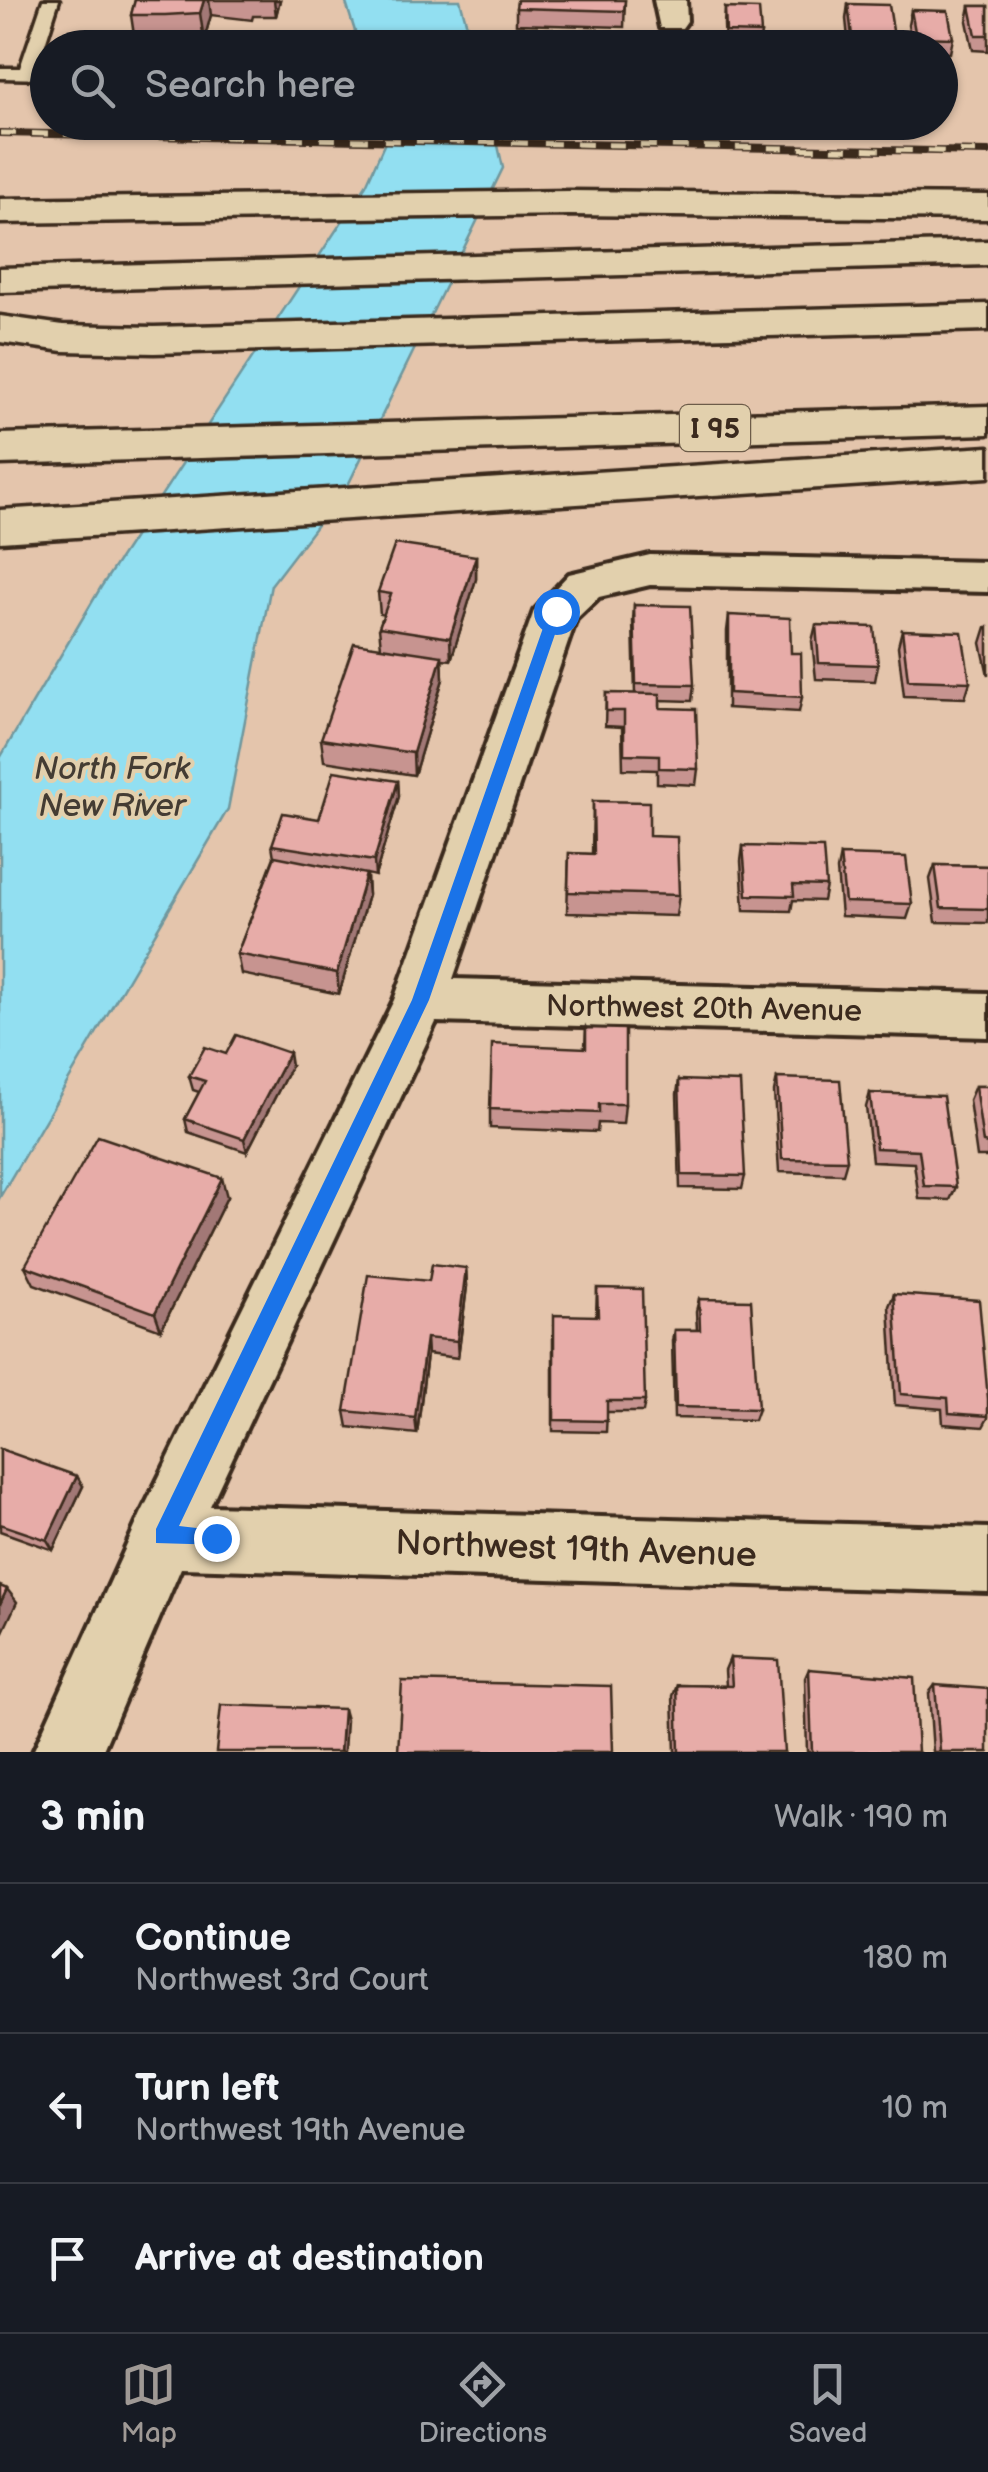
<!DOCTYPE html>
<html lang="en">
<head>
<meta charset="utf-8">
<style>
  body { margin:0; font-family:"Balsamiq Sans",sans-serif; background:#20242c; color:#f1f3f6 }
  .stop { position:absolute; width:30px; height:30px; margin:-22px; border:8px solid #1a73e8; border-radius:50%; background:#fff }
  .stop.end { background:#1a73e8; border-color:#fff; box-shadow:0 2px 10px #0008 }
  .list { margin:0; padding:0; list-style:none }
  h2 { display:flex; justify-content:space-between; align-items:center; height:130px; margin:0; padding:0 40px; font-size:42px }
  h2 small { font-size:32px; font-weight:400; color:#9ea1a6 }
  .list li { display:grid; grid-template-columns:65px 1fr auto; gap:30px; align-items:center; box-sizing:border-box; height:150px; padding:0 40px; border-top:2px solid #363941 }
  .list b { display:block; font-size:38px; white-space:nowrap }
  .list p { margin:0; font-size:32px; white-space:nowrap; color:#9ea1a6 }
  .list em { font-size:32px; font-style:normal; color:#9ea1a6 }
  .icon { flex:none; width:55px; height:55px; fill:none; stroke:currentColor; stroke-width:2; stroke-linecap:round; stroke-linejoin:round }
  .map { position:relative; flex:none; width:988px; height:1752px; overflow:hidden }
  .search { position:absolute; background:#171b24; box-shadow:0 2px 8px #0004; left:30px; right:30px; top:30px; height:110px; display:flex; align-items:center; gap:25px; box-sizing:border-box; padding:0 35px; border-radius:55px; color:#9ea1a6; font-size:38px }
  .sheet { height:580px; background:#171b24 }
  nav { display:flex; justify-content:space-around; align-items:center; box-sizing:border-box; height:140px; border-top:2px solid #363941; background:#171b24; font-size:28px; color:#9ea1a6 }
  nav a { display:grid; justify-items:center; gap:5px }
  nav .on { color:#9f9995 }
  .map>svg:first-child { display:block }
  .water { fill:#92dff1; stroke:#6f979d; stroke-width:2.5 }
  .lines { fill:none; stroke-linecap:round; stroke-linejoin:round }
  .lane-casing { stroke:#3b2a1e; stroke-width:7 }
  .street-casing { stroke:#3b2a1e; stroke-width:8 }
  .highway-casing { stroke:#3b2a1e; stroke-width:7 }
  .lane { fill:#e2d0ad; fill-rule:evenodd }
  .street { fill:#e2d0ad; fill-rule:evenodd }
  .highway { fill:#e2d0ad; fill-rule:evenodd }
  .rail-casing { stroke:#3b2a1e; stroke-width:8 }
  .rail { stroke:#e2d0ad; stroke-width:5; stroke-dasharray:16; stroke-linecap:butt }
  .wall { fill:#c79490; stroke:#3b2a1e; stroke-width:2.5 }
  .shaded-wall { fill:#a27876; stroke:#3b2a1e; stroke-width:2.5 }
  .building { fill:#e7aca8; stroke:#3b2a1e; stroke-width:2.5 }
  .route { fill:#1a73e8 }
  .labels { text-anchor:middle; stroke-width:8; stroke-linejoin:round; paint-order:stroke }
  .shield { fill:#e2d0ad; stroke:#6d5c49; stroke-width:2.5 }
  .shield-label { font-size:28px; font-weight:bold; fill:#3b2a1e }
  .street-label { font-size:30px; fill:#3b2a1e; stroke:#e2d0ad }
  .water-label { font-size:32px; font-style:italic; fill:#443c33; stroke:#e2d0ad }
  .near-street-label { font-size:35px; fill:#3b2a1e; stroke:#e2d0ad }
</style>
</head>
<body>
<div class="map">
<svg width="988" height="1752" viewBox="0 0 988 1752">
  <rect width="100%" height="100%" fill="#e4c5ac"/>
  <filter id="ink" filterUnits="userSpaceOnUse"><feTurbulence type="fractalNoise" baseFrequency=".01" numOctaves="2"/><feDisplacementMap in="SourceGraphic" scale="20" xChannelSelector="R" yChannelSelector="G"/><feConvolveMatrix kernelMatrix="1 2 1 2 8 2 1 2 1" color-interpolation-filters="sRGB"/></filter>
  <g filter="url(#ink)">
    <g class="water">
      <path d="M345 0H460L473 47H360Z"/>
      <path d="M383 123H493L503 168 349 483 271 585 228 809 0 1197V758L101 587 366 185 387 138Z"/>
    </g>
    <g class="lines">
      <g class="lane-casing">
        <path id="lane" d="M43 0H59L37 69H48V79L0 78V68H20Z"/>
      </g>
      <g class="street-casing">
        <g id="street">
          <path d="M654 0H686L687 21 682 28H660Z"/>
          <path d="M650 555 988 562V592L650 585 599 597 576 619 453 979 988 993V1037L436 1022 210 1506 988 1528V1592L181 1568 102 1752H33L141 1514 394 1000 534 611 569 574Z"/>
        </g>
      </g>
      <g class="highway-casing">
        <g id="highway">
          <path d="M569 191 988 195V219L569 215 0 223V199Z"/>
          <path d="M988 241V265L0 292V268Z"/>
          <path d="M988 304V330L154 353 63 351 0 342V316L63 325 154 327Z"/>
          <path d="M988 406V434L0 464V434Z"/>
          <path d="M988 447V477L0 542V510Z"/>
        </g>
      </g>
      <use href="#lane" class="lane"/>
      <use href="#street" class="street"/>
      <use href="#highway" class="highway"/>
      <g class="rail-casing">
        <path id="rail" d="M0 133 988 152"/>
      </g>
      <use href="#rail" class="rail"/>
    </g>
    <g class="wall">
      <path d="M135 0H280L276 16H253L252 20 211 15 204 40 169 43 135 42 131 15Z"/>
      <path d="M625 0 624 27 516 24V8Z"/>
      <path d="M848 4 894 37 892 48H849L846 19Z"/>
      <path d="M970 6H988V51L973 50 967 21Z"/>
      <path d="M725 8 761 33 759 48H725L724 24Z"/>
      <path d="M911 10 953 38 950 53H940V48H912L908 25Z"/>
      <path d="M476 556V579L451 660 442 659 443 679 414 775 324 761 321 739 381 647 379 627 384 615 380 614 378 592Z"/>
      <path d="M634 605 694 685 692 701 660 700V708L698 769 696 785 657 783V770L623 769 622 727 605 726 606 693 635 694 633 621Z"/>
      <path d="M729 615 791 653 802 697 799 712 727 708V631Z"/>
      <path d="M816 625 878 665 875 681 816 679 812 641Z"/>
      <path d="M986 627H988V675L981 643Z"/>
      <path d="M902 630 970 682 965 698 904 696 898 646Z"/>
      <path d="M398 781 399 796 375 876 367 874 368 895 339 994 241 974 237 954 274 857 272 845 319 819Z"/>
      <path d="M593 801 649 836 679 895 676 916 567 913 569 853 592 854Z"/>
      <path d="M743 846 826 886 823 901 793 900 791 911 744 910 741 861Z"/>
      <path d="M840 855 912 904 907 919 841 916 837 870Z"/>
      <path d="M935 865 988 866V923L936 922 930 879Z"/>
      <path d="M586 1028 625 1104 623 1124 598 1123 597 1132 490 1128V1109L585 1047Z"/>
      <path d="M226 1054 291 1066 247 1152 188 1132 185 1119 199 1092 193 1090 189 1076Z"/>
      <path d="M777 1078 847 1160 843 1174 779 1172 774 1092Z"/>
      <path d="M679 1080 745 1176 742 1189 680 1188 677 1094Z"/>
      <path d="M975 1086H988V1157H977L969 1100Z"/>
      <path d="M870 1093 956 1187 950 1200 919 1199 914 1163 872 1161 866 1107Z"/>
      <path d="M227 1197 161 1330 34 1284 25 1266Z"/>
      <path d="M466 1268 467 1286 458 1358 427 1354 417 1434 348 1427 345 1411 429 1281Z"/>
      <path d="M597 1288 645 1401 643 1412H607L606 1432 553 1431V1327L596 1316Z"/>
      <path d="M894 1294 988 1399V1418L983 1427 943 1424 942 1409 895 1405 889 1306Z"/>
      <path d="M699 1299 758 1409 754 1420 674 1418 672 1341 674 1330H697L696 1311Z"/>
      <path d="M0 1449 83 1486 53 1550 0 1531Z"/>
      <path d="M730 1658 784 1752H675L673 1696 677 1685 726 1686 725 1670Z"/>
      <path d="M809 1669 918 1752H807L805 1678Z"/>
      <path d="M935 1685 988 1752H933L929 1693Z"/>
    </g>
    <g class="shaded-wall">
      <path d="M204 0H209L211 15 204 40 200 13Z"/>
      <path d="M274 0H280L276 16Z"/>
      <path d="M476 556V579L451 660 450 638Z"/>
      <path d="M442 656 443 679 414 775 413 753Z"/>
      <path d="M398 781 399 796 375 876 374 861Z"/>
      <path d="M366 874 368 895 339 994 337 973Z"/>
      <path d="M289 1053 291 1066 247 1152 244 1139Z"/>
      <path d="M222 1178 227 1197 161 1330 155 1313Z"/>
      <path d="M466 1268 467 1286 458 1358 457 1341Z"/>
      <path d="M426 1338 427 1354 417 1434 415 1418Z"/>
      <path d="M77 1476 83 1486 53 1550 47 1540Z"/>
      <path d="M7 1589 17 1602 0 1638V1604Z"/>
      <path d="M343 1709 346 1720 344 1752H340Z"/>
    </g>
    <g class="building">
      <path d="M135 0H204L200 13 165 15H131Z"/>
      <path d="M517 0H625L624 11 516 8Z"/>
      <path d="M848 4 889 5 894 37 852 36Z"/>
      <path d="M970 6H988V35H976Z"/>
      <path d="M725 8 759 9 761 33 726 32Z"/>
      <path d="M911 10 948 11 953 38 916 37Z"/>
      <path d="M395 544 476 556 450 638 379 627 391 594 378 592Z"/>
      <path d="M634 605 690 606 694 685 636 684Z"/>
      <path d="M729 615 790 618 791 653H801L802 697 729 693Z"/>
      <path d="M816 625 874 627 878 665 819 663Z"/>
      <path d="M902 630 962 632 970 682 908 680Z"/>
      <path d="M354 643 442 656 413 753 321 739Z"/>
      <path d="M606 693 660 694V708L696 709 698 769 659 768V755L624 754V711H606Z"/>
      <path d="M334 771 398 781 374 861 272 845 283 813 319 819Z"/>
      <path d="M593 801 649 802V836L677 837 679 895 568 892 569 853 594 854Z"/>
      <path d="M743 846 823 848 826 886 793 885 794 896 747 895Z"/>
      <path d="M840 855 906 857 912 904 845 902Z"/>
      <path d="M275 856 366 874 337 973 237 954Z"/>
      <path d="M935 865 988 866V909L941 908Z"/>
      <path d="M586 1028 625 1029V1104H599V1113L490 1109 492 1044 586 1048Z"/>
      <path d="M236 1035 289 1053 244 1139 185 1119 205 1081 189 1076 205 1047 226 1054Z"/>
      <path d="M777 1078 840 1080 847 1160 782 1159Z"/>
      <path d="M679 1080 740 1082 745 1176 682 1175Z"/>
      <path d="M975 1086H988V1144L983 1143Z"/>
      <path d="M870 1093 943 1096 956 1187 924 1186 919 1150 876 1148Z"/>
      <path d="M98 1136 222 1178 155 1313 25 1266Z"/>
      <path d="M432 1264 466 1268 457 1341 426 1338 415 1418 345 1411 368 1275 429 1281Z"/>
      <path d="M597 1288 642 1289 645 1401H607V1421L554 1420V1315L598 1316Z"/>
      <path d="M894 1294 979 1300 988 1399V1416L949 1413 948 1398 901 1394Z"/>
      <path d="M699 1299 751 1300 758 1409 676 1407 674 1330H700Z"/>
      <path d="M0 1449 77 1476 47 1540 0 1524Z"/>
      <path d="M0 1586 7 1589 0 1604Z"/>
      <path d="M730 1658 778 1660 784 1752H679L677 1685 732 1686Z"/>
      <path d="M809 1669 914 1678 918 1752H812Z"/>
      <path d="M402 1681 611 1686 613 1752H398Z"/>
      <path d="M935 1685 988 1689V1752H940Z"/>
      <path d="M221 1705 343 1709 340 1752H216Z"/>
    </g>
  </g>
  <path class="route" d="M556 606 563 611 429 1000 179 1526 223 1531V1545L156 1543V1529L412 1000 549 611Z"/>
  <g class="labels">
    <rect class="shield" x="680" y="405" width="70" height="46" rx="8"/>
    <g class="shield-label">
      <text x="715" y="438">I 95</text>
    </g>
    <g class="street-label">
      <text transform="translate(704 1008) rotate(1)" y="10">Northwest 20th Avenue</text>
    </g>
    <g class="water-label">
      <text x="112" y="779">North Fork<tspan x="112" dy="37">New River</tspan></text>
    </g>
    <g class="near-street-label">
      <text transform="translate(576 1548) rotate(2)" y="12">Northwest 19th Avenue</text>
    </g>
  </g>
</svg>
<div class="stop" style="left:556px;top:611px"></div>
<div class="stop end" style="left:216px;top:1538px"></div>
<div class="search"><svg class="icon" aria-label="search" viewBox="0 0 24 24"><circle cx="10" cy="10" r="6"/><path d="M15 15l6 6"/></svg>Search here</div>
</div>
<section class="sheet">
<h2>3 min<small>Walk · 190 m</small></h2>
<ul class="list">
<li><svg class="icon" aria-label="ahead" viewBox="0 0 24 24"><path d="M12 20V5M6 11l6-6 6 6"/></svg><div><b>Continue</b><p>Northwest 3rd Court</p></div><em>180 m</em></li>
<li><svg class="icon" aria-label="left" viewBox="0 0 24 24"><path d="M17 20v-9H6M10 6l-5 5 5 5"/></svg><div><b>Turn left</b><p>Northwest 19th Avenue</p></div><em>10 m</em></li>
<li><svg class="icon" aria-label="arrive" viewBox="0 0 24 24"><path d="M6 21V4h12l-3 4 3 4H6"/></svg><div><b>Arrive at destination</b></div></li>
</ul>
</section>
<nav>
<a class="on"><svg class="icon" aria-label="map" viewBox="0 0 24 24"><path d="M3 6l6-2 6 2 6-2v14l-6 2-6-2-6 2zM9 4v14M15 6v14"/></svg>Map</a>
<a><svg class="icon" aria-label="directions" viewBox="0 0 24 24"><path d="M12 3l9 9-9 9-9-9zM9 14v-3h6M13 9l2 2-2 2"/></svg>Directions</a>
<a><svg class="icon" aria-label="saved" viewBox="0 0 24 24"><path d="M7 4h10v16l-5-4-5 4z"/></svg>Saved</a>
</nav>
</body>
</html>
